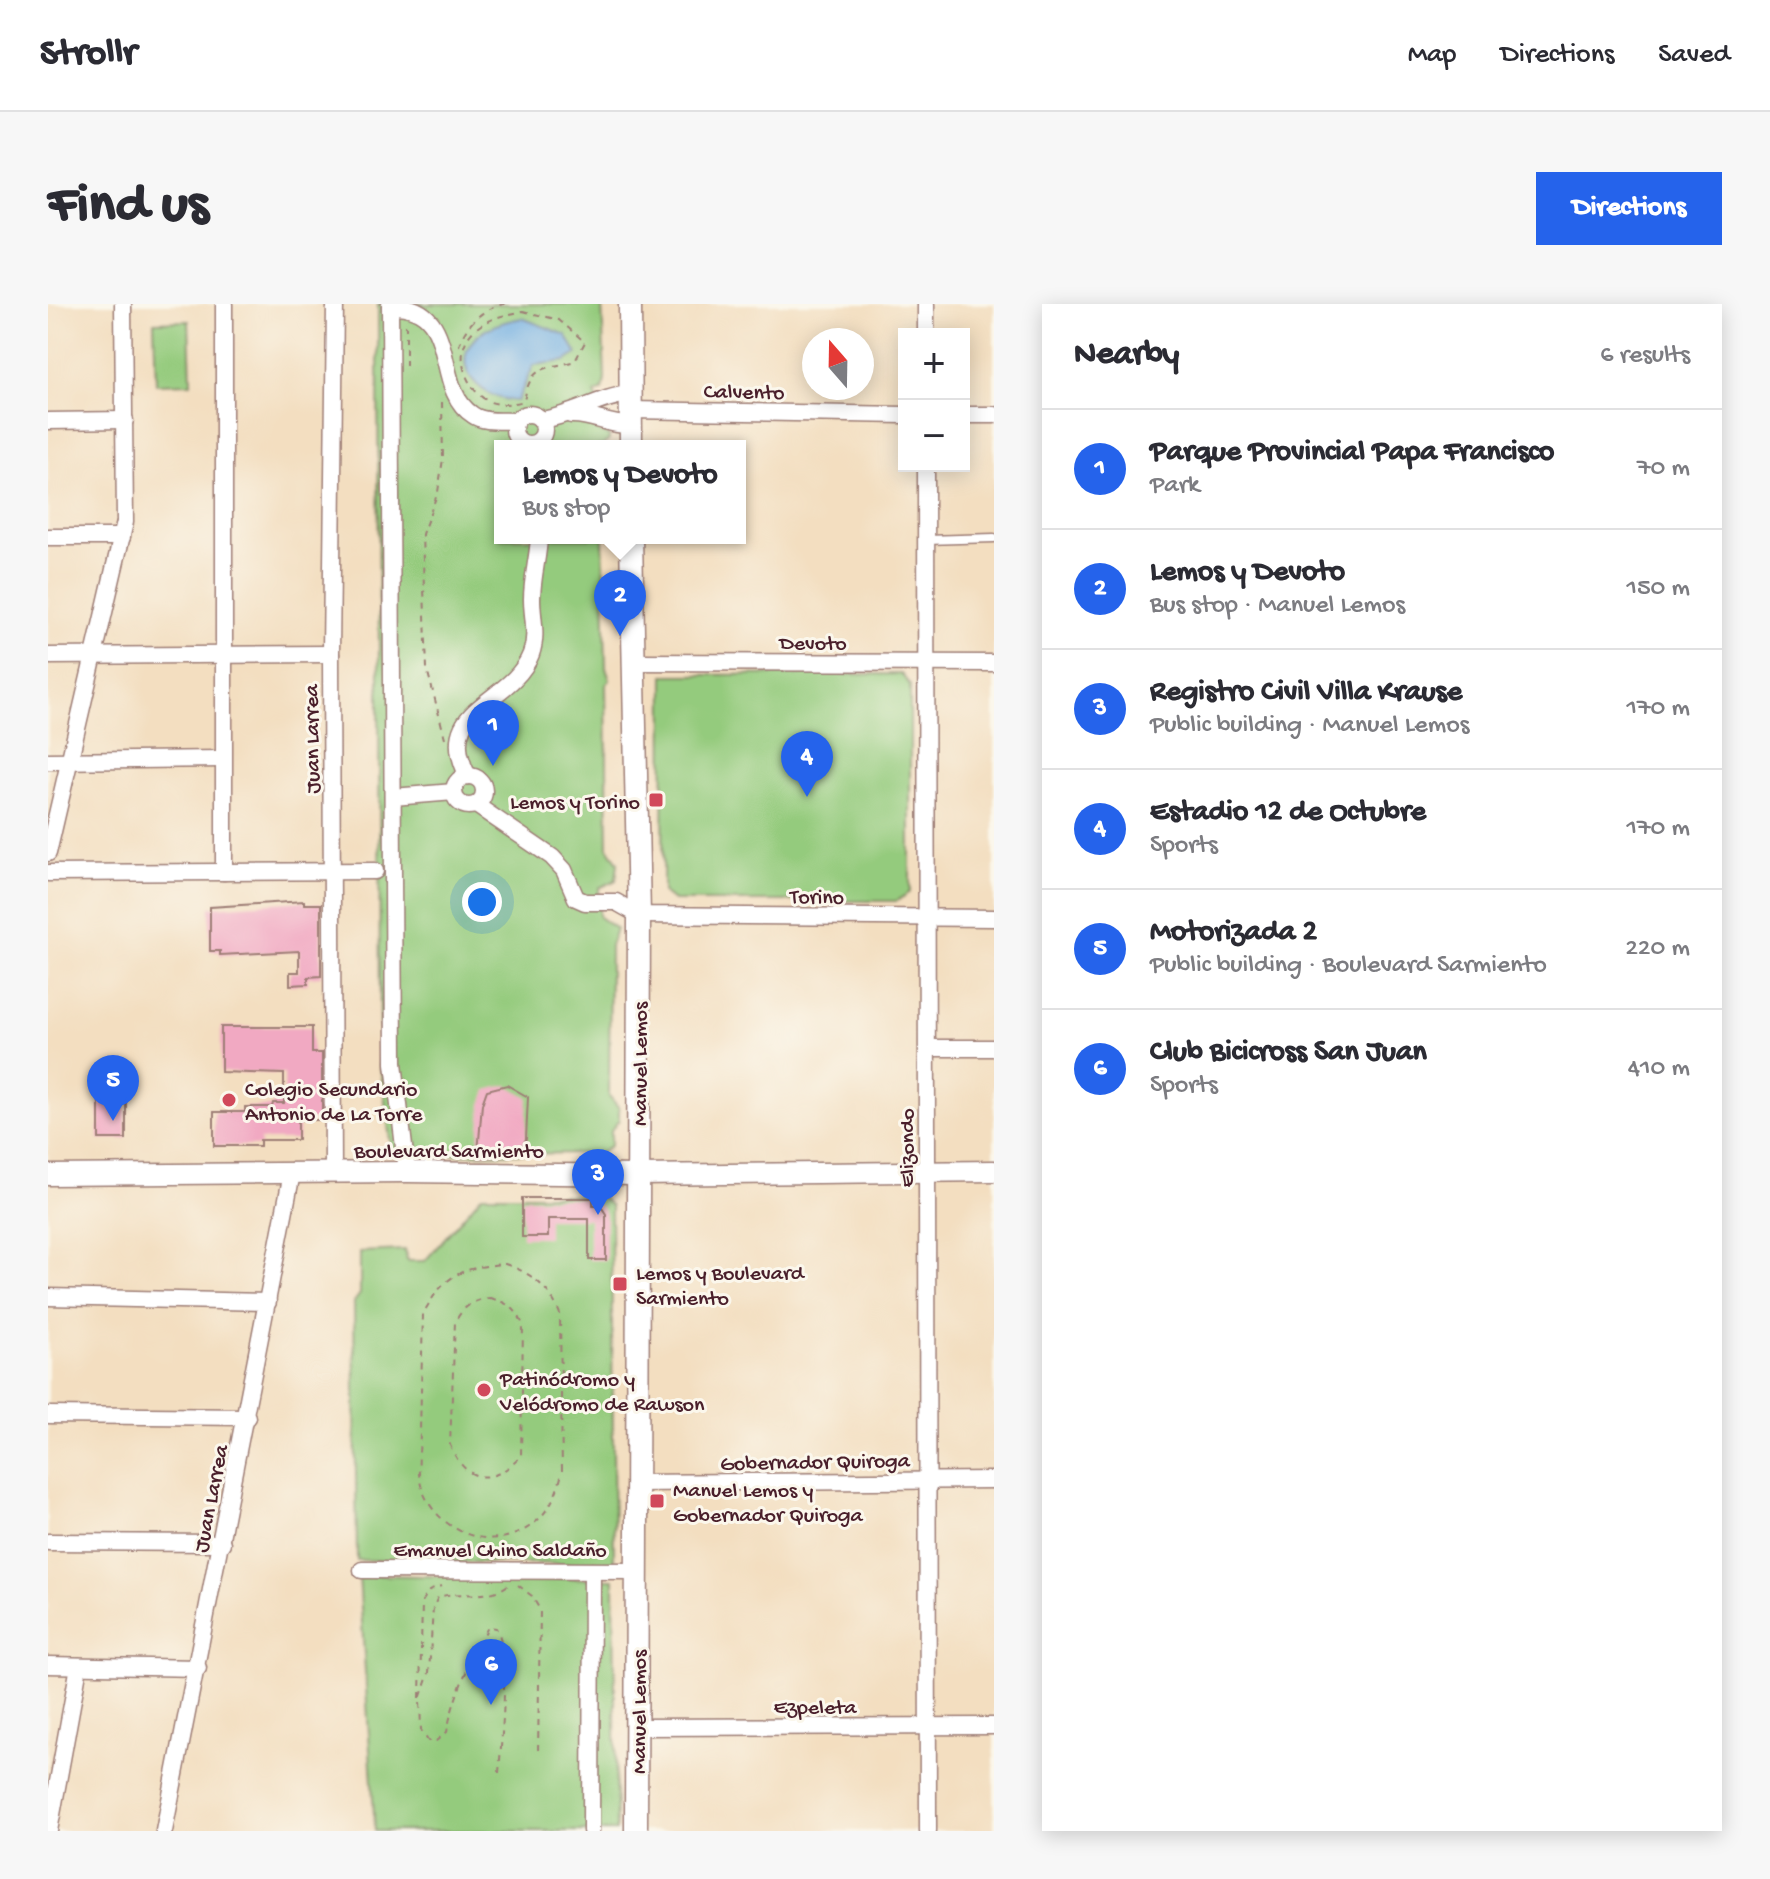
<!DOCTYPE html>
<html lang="en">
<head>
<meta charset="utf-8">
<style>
  body { margin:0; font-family:"Gochi Hand",sans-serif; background:#f7f7f7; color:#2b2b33 }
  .controls { position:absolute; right:24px; top:24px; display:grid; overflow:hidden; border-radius:0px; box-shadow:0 4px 20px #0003 }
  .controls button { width:72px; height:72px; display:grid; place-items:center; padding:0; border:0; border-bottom:2px solid #e1e1e2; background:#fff; color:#2b2b33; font:40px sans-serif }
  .compass { position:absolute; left:754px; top:24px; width:72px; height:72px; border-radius:50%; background:#fff; box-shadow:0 4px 20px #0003; rotate:340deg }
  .you { position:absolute; left:434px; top:598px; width:28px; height:28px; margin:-20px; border:6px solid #fff; border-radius:50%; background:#1a73e8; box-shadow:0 0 0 12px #1a73e833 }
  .badge { display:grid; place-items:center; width:52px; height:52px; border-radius:50%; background:#2563eb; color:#fff; font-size:26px; font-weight:700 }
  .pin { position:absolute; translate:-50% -66px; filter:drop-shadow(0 2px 4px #0008) }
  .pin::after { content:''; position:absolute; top:42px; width:28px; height:24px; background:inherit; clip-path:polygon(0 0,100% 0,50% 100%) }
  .popup { position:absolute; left:446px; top:136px; width:252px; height:104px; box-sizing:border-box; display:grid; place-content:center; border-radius:0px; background:#fff; filter:drop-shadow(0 2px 6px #0005); font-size:26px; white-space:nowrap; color:#7c7c81 }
  .popup b { font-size:30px; color:#2b2b33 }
  .popup::after { content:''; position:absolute; left:50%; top:100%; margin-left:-16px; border:16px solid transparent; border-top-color:#fff }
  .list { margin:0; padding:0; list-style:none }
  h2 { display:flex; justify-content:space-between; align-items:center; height:104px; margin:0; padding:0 32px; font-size:34px }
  h2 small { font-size:26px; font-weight:400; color:#7c7c81 }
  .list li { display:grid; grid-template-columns:52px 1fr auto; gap:24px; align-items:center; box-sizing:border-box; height:120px; padding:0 32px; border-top:2px solid #e1e1e2 }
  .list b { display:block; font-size:30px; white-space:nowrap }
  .list p { margin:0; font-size:26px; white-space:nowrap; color:#7c7c81 }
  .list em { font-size:26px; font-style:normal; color:#7c7c81 }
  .map { position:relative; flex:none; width:946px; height:1527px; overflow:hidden; border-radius:0px }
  header { display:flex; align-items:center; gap:48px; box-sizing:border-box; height:112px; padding:0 40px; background:#fff; border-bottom:2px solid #e1e1e2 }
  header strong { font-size:38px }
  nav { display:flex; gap:44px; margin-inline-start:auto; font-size:28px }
  .intro { display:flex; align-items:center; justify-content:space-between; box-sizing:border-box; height:192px; padding:0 48px }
  h1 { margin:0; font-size:56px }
  .button { padding:20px 36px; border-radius:0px; background:#2563eb; color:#fff; font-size:28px; font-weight:700 }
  main { display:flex; gap:48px; padding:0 48px }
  aside { flex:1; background:#fff; border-radius:0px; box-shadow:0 4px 20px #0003 }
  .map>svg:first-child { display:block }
  .green { fill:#94cb7d; stroke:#6f7554; stroke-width:2 }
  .water { fill:#6fade1; stroke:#5c6686; stroke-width:2 }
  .building { fill:#f1a9c2 }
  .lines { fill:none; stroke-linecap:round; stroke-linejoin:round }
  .service-casing { stroke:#9e7e76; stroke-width:11 }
  .minor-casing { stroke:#9e7e76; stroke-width:19 }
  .tertiary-casing { stroke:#9e7e76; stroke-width:23 }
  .secondary-casing { stroke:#9e7e76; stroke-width:25 }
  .path { stroke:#9e7e76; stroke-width:2; stroke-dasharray:6 6; stroke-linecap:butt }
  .service { stroke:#fff; stroke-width:8 }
  .minor { stroke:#fff; stroke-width:16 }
  .tertiary { stroke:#fff; stroke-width:20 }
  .secondary { stroke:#fff; stroke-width:22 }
  .poi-dot { fill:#d1495b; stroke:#fbf7ec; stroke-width:3 }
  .labels { text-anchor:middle; stroke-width:6; stroke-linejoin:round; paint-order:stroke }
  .street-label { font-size:22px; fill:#4a1f2b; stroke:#fbf7ec }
  .poi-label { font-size:22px; fill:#4a1f2b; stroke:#fbf7ec; text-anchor:start }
</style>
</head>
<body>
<header>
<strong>Strollr</strong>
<nav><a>Map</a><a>Directions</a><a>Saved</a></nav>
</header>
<div class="intro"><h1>Find us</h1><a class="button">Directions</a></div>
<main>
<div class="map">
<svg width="946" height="1527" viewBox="0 0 946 1527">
  <rect width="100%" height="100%" fill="#fbf7ec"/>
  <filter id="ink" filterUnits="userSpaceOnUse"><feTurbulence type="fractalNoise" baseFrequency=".0125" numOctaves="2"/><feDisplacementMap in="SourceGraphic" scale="16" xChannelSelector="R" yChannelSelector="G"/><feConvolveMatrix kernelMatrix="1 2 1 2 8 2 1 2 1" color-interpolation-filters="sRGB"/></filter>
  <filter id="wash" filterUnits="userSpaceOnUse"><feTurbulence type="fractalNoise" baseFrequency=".006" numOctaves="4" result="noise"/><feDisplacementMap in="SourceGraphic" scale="32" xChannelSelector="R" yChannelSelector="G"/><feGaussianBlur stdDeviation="1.8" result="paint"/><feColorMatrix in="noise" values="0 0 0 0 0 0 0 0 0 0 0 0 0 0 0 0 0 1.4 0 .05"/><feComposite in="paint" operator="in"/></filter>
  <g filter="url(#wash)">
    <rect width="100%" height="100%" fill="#f3dec0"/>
    <g class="green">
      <path d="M330 0H554L557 75 555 86 547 90 554 106 547 126 561 132V136L554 142H452V234H555L558 364 562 376 558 381 560 543 570 559 568 576 551 584V613L568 625 562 642 561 792 571 804V816L563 826V841L553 849 344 851 332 761Z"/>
      <path d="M141 17 143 79 108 80 106 18Z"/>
      <path d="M853 370 862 381V588L849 597H625L615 589 616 371Z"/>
      <path d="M434 891H551L563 902 566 1261 309 1256 306 998 312 990V948L357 946 359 957H377Z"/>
      <path d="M311 1271 566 1275 568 1527H327Z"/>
    </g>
    <path class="water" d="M474 14 518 31 529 50 518 57 486 61 469 97C440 97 403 69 423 39 433 24 457 17 474 14Z"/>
    <g id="blocks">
      <g class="building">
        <path d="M256 597V600H273V672L260 673V680L242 681V668H251V647L172 651V647H162V603Z"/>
        <path d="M173 723H264V749H274V816H250V836H212V842H166V808H197V803H224L225 799H236V770L173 768Z"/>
        <path d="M459 781 480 793 478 835 473 847 430 849 434 800 439 786Z"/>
        <rect x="51" y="798" width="27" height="37"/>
        <path d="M474 894H545V901H552L558 910V956H541V915H500V933H474Z"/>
      </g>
    </g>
  </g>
  <g filter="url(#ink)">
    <use href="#blocks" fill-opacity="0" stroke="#9e7e76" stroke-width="2"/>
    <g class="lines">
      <g class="service-casing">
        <path id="service" d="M878 236 946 234"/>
      </g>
      <g class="minor-casing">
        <g id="minor">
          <path d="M342 0 346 759 359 868"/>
          <path d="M878 0V30"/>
          <path d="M342 2C415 0 382 84 425 111 436 119 455 116 468 117"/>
          <path d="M582 106 856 111"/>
          <circle cx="481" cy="125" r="15"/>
          <path d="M523 111C544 110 561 122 582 121"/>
          <path d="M916 111H946"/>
          <path d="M493 116C525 112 551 93 582 90"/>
          <path d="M0 117 77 116"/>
          <path d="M878 162 880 1527"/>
          <path d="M0 233H74"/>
          <path d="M0 352 283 350"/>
          <path d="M584 358 946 359"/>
          <path d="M0 457 175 455"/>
          <circle cx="421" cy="487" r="15"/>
          <path d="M420 472C384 403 463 401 483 350 490 331 484 314 484 295 484 274 490 254 491 234"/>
          <path d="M345 493 406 488"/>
          <path d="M428 501 504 553 516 566 528 594 537 598H568L591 611 946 614"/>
          <path d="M0 549 77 218 75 0"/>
          <path d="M176 568V0"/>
          <path d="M0 569 327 567"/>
          <path d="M880 744H946"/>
          <path d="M285 869 283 350 287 0"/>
          <path d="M0 993 220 998"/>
          <path d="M0 1111 199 1113"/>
          <path d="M589 1179 946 1176"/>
          <path d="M0 1238 174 1239"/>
          <path d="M314 1266 590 1267"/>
          <path d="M0 1361 150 1364"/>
          <path d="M589 1423 946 1422"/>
          <path d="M1 1527 31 1362"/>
          <path d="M116 1527 244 869"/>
          <path d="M543 1527 544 1267"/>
        </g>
      </g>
      <g class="tertiary-casing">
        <path id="tertiary" d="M0 871 359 868 590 871 946 867"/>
      </g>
      <g class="secondary-casing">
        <g id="secondary">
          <path d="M582 0 583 142"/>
          <path d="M583 234 591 611 588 1527"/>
        </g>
      </g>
      <g class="path">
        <path d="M475 7 511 16 537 38 527 57C496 66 483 60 476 97 465 100 450 102 440 97 414 83 404 42 429 24 442 13 459 11 475 7Z"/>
        <path d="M411 42C416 22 437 1 459 0"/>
        <path d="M358 62V21"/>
        <path d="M394 98 395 155 390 188 374 230 379 365 397 434"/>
        <path d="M457 960C484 969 501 983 512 1010L514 1169C507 1199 493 1222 462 1232 423 1243 380 1216 372 1177 369 1162 372 1143 372 1127 373 1088 374 1049 375 1010 396 971 413 963 457 960Z"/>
        <path d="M442 994C460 999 468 1004 475 1021L473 1152C445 1182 418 1180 402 1141L407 1018C415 1003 424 996 442 994Z"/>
        <path d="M470 1281 484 1292 492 1306 490 1451"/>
        <path d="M372 1394 374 1298 381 1287 393 1282"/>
        <path d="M451 1469C453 1439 463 1346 448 1324L440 1323C423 1354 405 1394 399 1428L388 1437H380L373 1426 372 1395 381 1369 385 1304 390 1293C413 1286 438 1297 460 1281"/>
      </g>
      <use href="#service" class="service"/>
      <use href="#minor" class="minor"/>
      <use href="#tertiary" class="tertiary"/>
      <use href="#secondary" class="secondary"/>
    </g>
  </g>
  <g class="poi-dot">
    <rect x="600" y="488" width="16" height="16" rx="4"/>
    <circle cx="181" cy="796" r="8"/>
    <rect x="564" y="972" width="16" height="16" rx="4"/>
    <circle cx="436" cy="1086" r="8"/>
    <rect x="601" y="1189" width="16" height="16" rx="4"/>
  </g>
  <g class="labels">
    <g class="street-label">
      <text transform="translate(696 86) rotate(1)" y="8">Calvento</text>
      <text x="765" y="345">Devoto</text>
      <text transform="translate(262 435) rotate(-91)" y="8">Juan Larrea</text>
      <text transform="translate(769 591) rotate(1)" y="8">Torino</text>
      <text transform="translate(590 760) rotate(-90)" y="8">Manuel Lemos</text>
      <text transform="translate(857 844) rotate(-90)" y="8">Elizondo</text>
      <text x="401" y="853">Boulevard Sarmiento</text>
      <text transform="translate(767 1156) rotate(-1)" y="8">Gobernador Quiroga</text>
      <text transform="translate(161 1194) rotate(-79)" y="8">Juan Larrea</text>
      <text x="452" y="1252">Emanuel Chino Saldaño</text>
      <text x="767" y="1409">Ezpeleta</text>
      <text transform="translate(589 1408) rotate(-90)" y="8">Manuel Lemos</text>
    </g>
    <g class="poi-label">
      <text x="592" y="504" text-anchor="end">Lemos y Torino</text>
      <text x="197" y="791">Colegio Secundario<tspan x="197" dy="25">Antonio de La Torre</tspan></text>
      <text x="588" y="975">Lemos y Boulevard<tspan x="588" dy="25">Sarmiento</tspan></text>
      <text x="452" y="1081">Patinódromo y<tspan x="452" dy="25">Velódromo de Rawson</tspan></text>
      <text x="625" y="1192">Manuel Lemos y<tspan x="625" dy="25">Gobernador Quiroga</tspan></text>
    </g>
  </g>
</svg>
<div class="controls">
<button>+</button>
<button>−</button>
</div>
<svg class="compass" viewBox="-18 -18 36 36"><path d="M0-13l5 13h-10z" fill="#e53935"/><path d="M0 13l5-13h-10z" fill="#7c7c81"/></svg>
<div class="you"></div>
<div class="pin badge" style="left:445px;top:462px">1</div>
<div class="pin badge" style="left:572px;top:332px">2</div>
<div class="popup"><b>Lemos y Devoto</b>Bus stop</div>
<div class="pin badge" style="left:550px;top:911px">3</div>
<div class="pin badge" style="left:759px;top:493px">4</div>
<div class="pin badge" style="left:65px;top:817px">5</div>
<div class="pin badge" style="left:443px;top:1401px">6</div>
</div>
<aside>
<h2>Nearby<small>6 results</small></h2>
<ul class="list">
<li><span class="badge">1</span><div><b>Parque Provincial Papa Francisco</b><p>Park</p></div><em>70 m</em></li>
<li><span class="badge">2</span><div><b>Lemos y Devoto</b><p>Bus stop · Manuel Lemos</p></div><em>150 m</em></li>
<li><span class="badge">3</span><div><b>Registro Civil Villa Krause</b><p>Public building · Manuel Lemos</p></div><em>170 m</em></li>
<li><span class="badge">4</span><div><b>Estadio 12 de Octubre</b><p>Sports</p></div><em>170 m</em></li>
<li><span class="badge">5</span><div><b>Motorizada 2</b><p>Public building · Boulevard Sarmiento</p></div><em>220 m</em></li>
<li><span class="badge">6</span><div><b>Club Bicicross San Juan</b><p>Sports</p></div><em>410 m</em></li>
</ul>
</aside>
</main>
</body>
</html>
